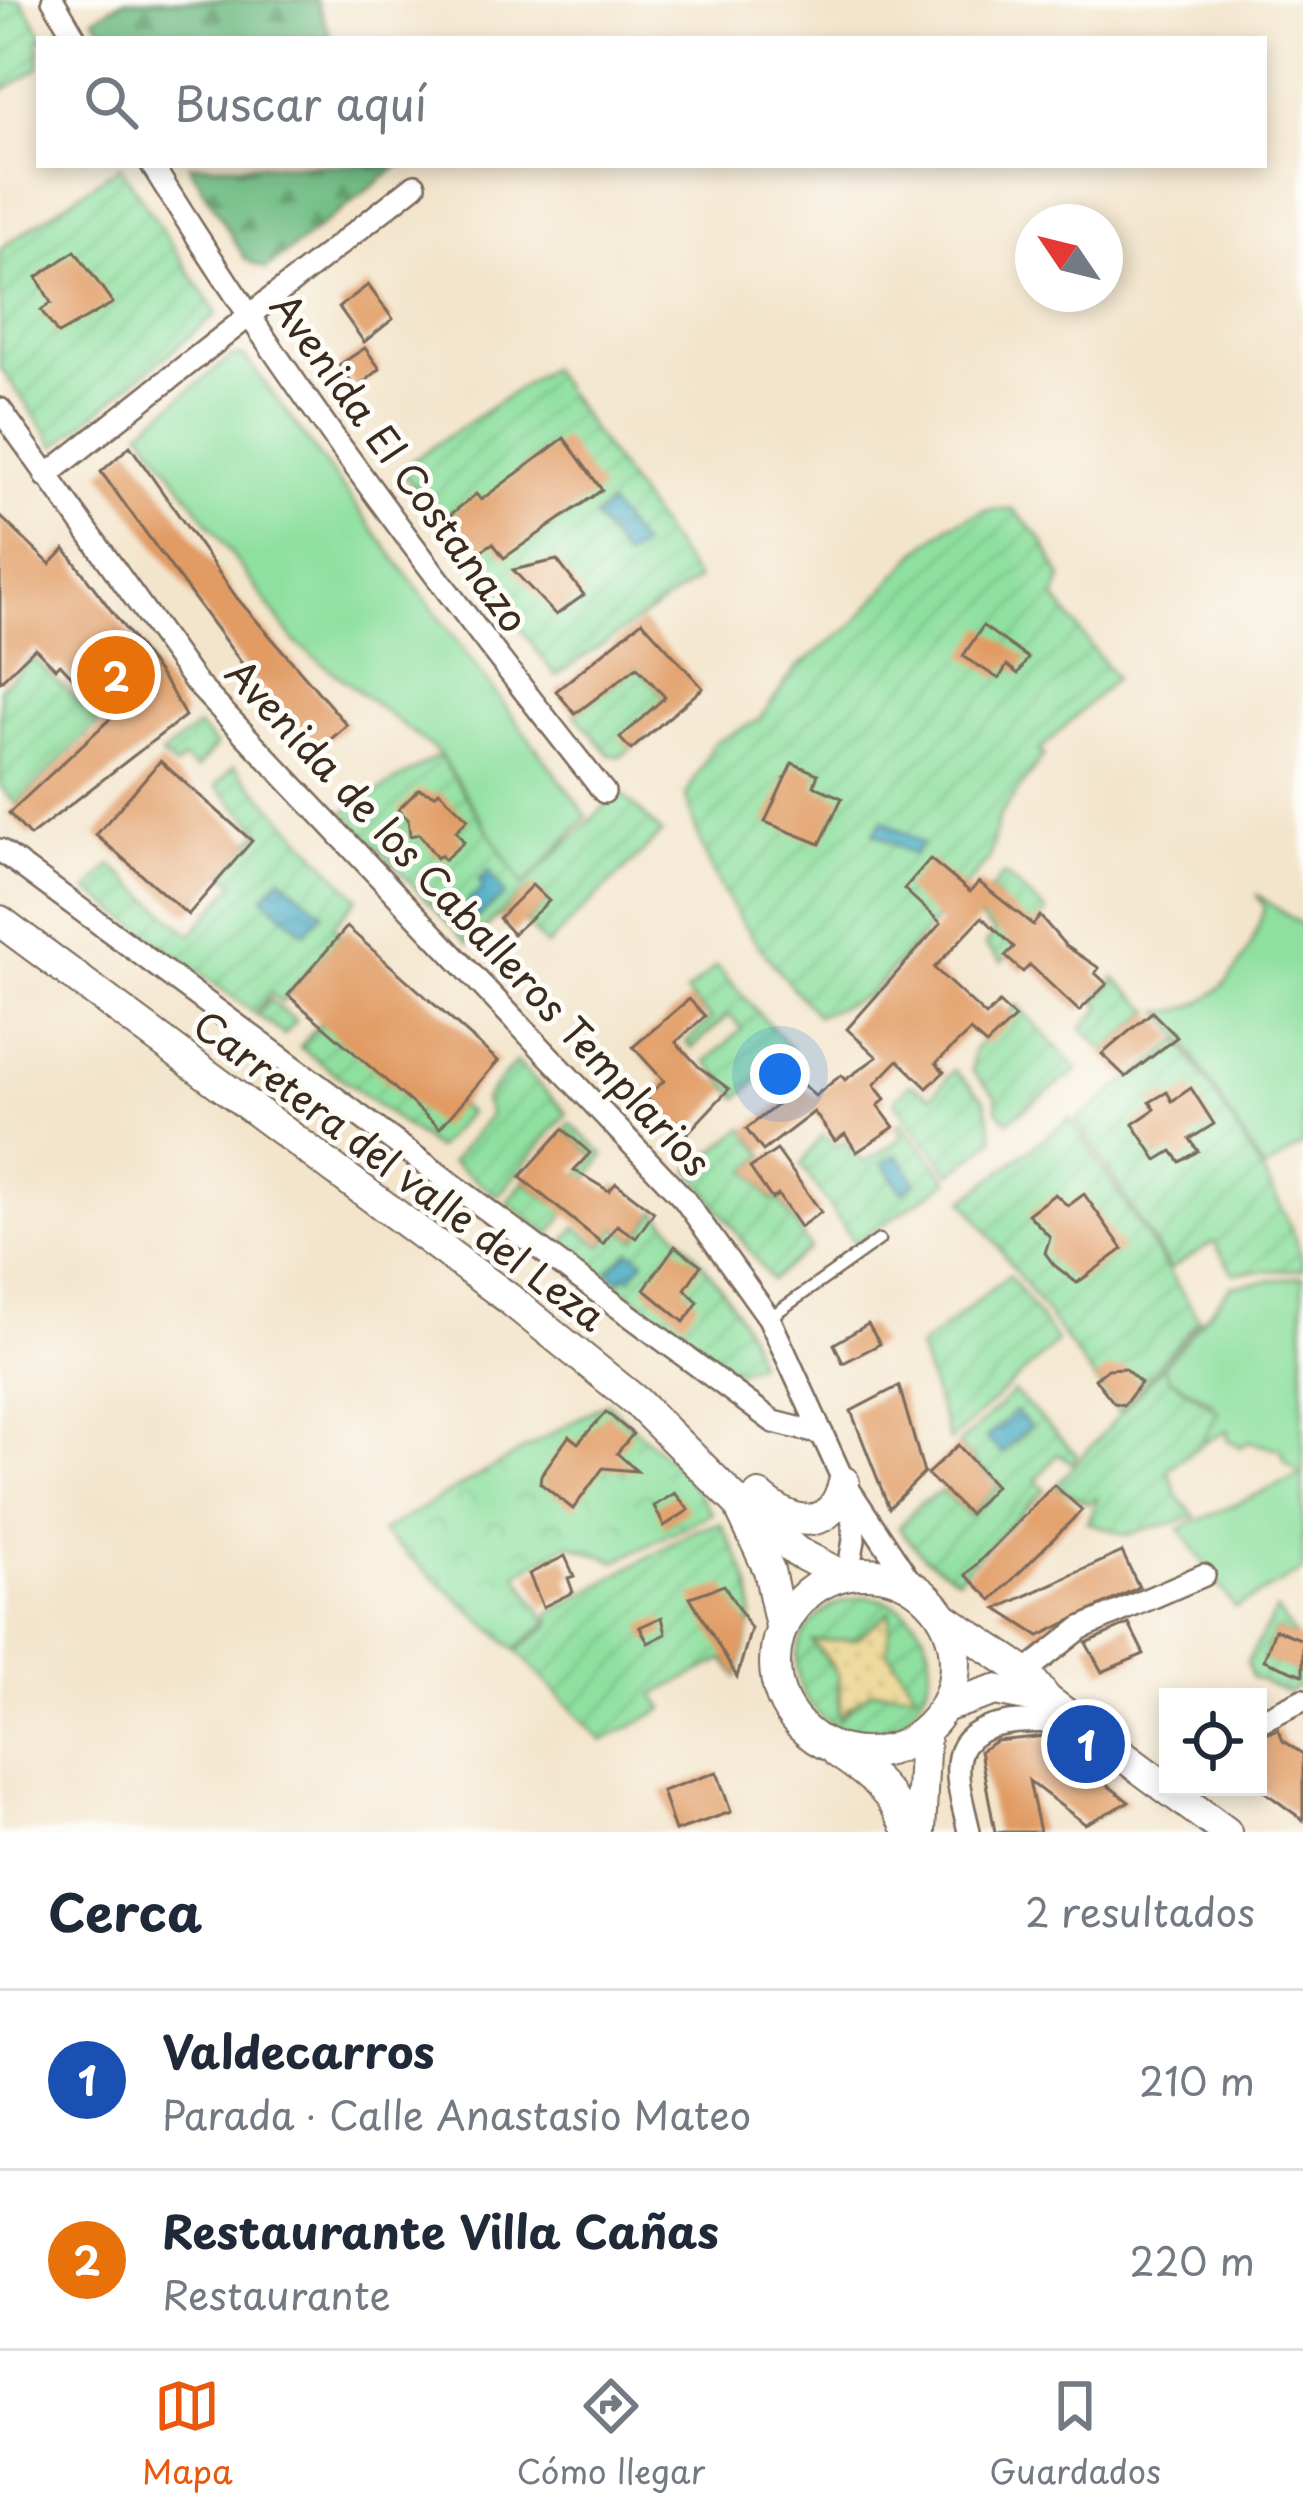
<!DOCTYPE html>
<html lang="es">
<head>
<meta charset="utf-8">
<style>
  body { margin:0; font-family:"Playpen Sans",sans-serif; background:#f2f2f3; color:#1f2937 }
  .controls { position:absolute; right:36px; bottom:36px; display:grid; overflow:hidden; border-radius:0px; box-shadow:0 6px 18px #0003 }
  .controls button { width:108px; height:108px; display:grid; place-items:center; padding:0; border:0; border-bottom:3px solid #e0e1e3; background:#fff; color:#1f2937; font:60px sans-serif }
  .compass { position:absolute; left:1015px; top:204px; width:108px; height:108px; border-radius:50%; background:#fff; box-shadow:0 6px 18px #0003; rotate:305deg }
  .you { position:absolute; left:780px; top:1074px; width:42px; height:42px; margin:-30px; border:9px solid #fff; border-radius:50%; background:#1a73e8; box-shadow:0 0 0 18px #1a73e833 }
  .badge { display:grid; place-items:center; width:78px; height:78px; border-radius:50%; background:#ea580c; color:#fff; font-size:39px; font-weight:700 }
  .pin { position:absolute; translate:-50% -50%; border:6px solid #fff; box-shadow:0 3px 12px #0006 }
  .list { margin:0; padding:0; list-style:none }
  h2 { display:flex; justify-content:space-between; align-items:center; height:156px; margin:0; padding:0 48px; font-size:51px }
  h2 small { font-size:39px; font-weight:400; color:#747a83 }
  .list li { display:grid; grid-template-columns:78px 1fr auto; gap:36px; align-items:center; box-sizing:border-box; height:180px; padding:0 48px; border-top:3px solid #e0e1e3 }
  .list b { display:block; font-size:45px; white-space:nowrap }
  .list p { margin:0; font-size:39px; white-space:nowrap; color:#747a83 }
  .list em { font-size:39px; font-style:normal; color:#747a83 }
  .icon { flex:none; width:66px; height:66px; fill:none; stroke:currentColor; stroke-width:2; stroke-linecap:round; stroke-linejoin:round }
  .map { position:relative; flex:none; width:1303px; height:1832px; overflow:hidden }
  .search { position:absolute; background:#fff; box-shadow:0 6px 18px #0003; left:36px; right:36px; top:36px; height:132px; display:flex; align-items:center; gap:30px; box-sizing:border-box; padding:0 42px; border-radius:0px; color:#747a83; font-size:45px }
  .sheet { height:516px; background:#fff }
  nav { display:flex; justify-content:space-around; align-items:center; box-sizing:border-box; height:168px; border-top:3px solid #e0e1e3; background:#fff; font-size:33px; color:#747a83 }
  nav a { display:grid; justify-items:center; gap:6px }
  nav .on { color:#ea580c }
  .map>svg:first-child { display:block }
  .grass { fill:#8fe0a0; stroke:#65855f; stroke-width:3 }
  .forest { fill:url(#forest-firs); stroke:#577452; stroke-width:3 }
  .sand { fill:url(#sand-dots); stroke:#94825e; stroke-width:3 }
  .park { fill:url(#park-crowns); stroke:#65855f; stroke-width:3 }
  .garden { fill:url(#garden-furrows); stroke:#65855f; stroke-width:3; fill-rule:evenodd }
  .water { fill:url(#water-waves); stroke:#406a71; stroke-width:3 }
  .building { fill:#e19b64 }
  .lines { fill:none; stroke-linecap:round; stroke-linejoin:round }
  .service-casing { stroke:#7b6b5b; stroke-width:15 }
  .minor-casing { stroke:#7b6b5b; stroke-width:26 }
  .secondary-casing { stroke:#7b6b5b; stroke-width:34 }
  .service { stroke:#fff; stroke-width:10 }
  .minor { stroke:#fff; stroke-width:21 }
  .secondary { stroke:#fff; stroke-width:30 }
  .labels { text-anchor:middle; stroke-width:10; stroke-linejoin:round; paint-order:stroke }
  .street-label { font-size:39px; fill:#3b2a1e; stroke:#fdfcf7 }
</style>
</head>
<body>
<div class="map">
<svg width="1303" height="1832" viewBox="0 0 1303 1832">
  <defs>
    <pattern id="forest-firs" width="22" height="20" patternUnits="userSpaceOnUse" patternTransform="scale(3)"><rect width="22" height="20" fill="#73be86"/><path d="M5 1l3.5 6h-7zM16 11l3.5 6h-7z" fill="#609b6d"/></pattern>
    <pattern id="sand-dots" width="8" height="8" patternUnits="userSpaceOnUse" patternTransform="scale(3)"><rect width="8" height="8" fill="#eeda9e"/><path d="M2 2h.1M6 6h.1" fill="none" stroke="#cdbb88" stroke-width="1.8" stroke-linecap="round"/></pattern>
    <pattern id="park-crowns" width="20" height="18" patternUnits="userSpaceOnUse" patternTransform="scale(3)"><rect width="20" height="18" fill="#8fe0a0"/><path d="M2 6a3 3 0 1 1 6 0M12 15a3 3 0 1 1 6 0" fill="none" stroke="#7cc089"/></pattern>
    <pattern id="garden-furrows" width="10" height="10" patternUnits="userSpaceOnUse" patternTransform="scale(3)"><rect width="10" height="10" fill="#8fe0a0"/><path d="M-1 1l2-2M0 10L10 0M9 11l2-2" fill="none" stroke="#7cc089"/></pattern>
    <pattern id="water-waves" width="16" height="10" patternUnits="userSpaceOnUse" patternTransform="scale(3)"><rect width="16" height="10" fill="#44aac4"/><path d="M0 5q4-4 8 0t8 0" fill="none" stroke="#3a8b9f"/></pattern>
  </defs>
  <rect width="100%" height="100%" fill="#fdfcf7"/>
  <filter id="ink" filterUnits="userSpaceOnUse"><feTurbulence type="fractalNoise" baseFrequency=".00833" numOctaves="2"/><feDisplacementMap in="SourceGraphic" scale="24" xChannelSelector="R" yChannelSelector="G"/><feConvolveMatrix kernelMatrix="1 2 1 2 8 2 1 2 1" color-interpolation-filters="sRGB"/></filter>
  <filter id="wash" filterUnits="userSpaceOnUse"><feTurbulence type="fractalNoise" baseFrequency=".004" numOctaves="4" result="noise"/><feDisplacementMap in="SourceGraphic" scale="48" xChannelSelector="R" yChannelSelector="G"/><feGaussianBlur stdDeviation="2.7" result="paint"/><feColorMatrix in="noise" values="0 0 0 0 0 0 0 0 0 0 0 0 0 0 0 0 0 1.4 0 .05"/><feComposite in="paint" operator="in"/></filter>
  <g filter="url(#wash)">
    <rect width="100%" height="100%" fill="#f3e5cc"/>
    <g class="grass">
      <path d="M232 356H243L254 369 587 816 524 886 439 753 296 643 141 430Z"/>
      <path d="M1256 894 1303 926V1145L1264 1170 1182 1037 1161 1012C1218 1012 1252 957 1264 907Z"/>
      <path d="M1303 1276V1571L1235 1608 1180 1529 1301 1475 1284 1460 1282 1450 1248 1442 1241 1447 1227 1439 1228 1430 1202 1444 1212 1402 1168 1377 1163 1367 1231 1286Z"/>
    </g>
    <g class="forest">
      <path d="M125 0H316L332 39H108L94 18Z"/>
      <path d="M189 165H400L266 269 246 260Z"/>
    </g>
    <path class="sand" d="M891 1609 888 1651 918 1693 849 1706 837 1722C847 1686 837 1663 809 1640L855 1639Z"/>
    <path class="park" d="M607 1402 684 1474 712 1513 616 1561 569 1544 517 1574 548 1623 515 1649 381 1532Z"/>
    <g class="garden">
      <path d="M0 0H21L45 39H39V68L0 92Z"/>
      <path d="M120 166 217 314 56 446 0 367V249Z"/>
      <path d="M549 368 697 580 556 676 400 469Z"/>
      <path d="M1013 509 1042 540 1062 578 1055 598 1115 678 1039 751 1044 755 999 817 989 859 871 994 817 1016C753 942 711 893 686 796L714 743 759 720 796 668 850 628 919 550 949 526 985 510Z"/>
      <path d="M33 658 100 722 16 804 0 786V688Z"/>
      <path d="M637 667 665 697 635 725 646 738 621 756 610 755 575 714Z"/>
      <path d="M198 726 216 746 196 770 183 759 175 767 161 755Z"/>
      <path d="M439 755 523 885 620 792 662 833 546 946 526 923 548 901 532 886 468 944 344 812Z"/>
      <path d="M234 766 358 898 333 926 341 935 288 995 282 1002 271 994 254 1013 88 890 111 865 191 935 235 884 224 873 261 830 216 786Z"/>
      <path d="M1004 874 1047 912 1002 962 985 945 995 933 980 919 1000 899 990 890Z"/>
      <path d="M716 966 792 1050 738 1098 707 1061 742 1029 729 1015 692 1048 686 1042 711 1019 686 993Z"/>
      <path d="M1115 978 1152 1011 1105 1051 1082 1028 1102 1008 1095 1000Z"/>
      <path d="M270 1000 296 1021 284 1035 257 1015Z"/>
      <path d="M1017 1005 1078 1070 1008 1121 997 1109 996 1096 972 1071 974 1050Z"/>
      <path d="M320 1023 374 1032 468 1113 436 1149 300 1047Z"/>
      <path d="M1180 1040C1209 1087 1303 1224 1303 1269L1233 1273 1214 1242 1170 1269 1077 1120Z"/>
      <path d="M516 1062 567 1113 498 1196 451 1162 490 1115 484 1100Z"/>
      <path d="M954 1070 985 1100 994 1140 951 1174 894 1101 910 1084 932 1096Z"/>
      <path d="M1070 1118 1199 1319 1119 1413 964 1200Z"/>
      <path d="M901 1122 949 1181 855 1243 801 1165 822 1135 837 1147 844 1141 864 1163 902 1137 897 1126Z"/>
      <path d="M570 1123 604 1155 550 1235 507 1202 524 1181 553 1204 595 1157 565 1129Z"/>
      <path d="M744 1128 765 1155 748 1169 772 1201 778 1198 810 1248 771 1280 690 1169Z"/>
      <path d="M657 1211C691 1248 749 1313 757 1363L736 1371 562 1245 576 1227 602 1246 617 1227 636 1240Z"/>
      <path d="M1009 1275 1057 1342 950 1441 919 1348Z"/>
      <path d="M1163 1366 1168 1377 1218 1411 1202 1444 1168 1469 1178 1497 1196 1517 1126 1535 1088 1522 1097 1498 1087 1503 1056 1486Z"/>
      <path d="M1014 1392 1077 1455 1072 1463 1058 1454 1036 1480 1045 1489 957 1578 925 1558 898 1527 919 1504 942 1491 969 1516 999 1485 958 1445Z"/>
      <path d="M721 1524C759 1596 760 1599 737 1677L724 1659 654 1695 664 1709 602 1741 517 1651 551 1624 549 1614 697 1529Z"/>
      <path d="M869 1597C978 1616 926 1765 836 1725 819 1718 805 1702 800 1684 784 1637 823 1597 869 1597ZM890 1612 888 1651 916 1692 871 1691 839 1719 838 1675 812 1641 855 1639Z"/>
      <path d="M1277 1610 1295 1637 1275 1629 1264 1659 1302 1674 1303 1683 1288 1692 1252 1677 1247 1661Z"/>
    </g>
    <g class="water">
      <path d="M609 505 642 547 625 559 594 518Z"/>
      <path d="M883 820 922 843 914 855 874 833Z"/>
      <path d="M489 870 505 895 477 919 466 903 482 889 479 880Z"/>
      <path d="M281 877 323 913 305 933 263 897Z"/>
      <path d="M897 1154 916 1182 902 1192 883 1163Z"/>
      <path d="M630 1251 644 1260 631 1279 625 1275 621 1281 608 1271Z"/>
      <path d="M1015 1411 1030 1426 1002 1453 986 1438Z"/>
    </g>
    <g id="blocks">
      <g class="building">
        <path d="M75 251 113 303 58 334 41 310 51 303 37 277Z"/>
        <path d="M368 285 393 319 364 342 339 307Z"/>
        <path d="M365 348 380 369 356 389 339 365Z"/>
        <path d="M564 438 602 490 504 558 493 543 478 553 451 514 476 494 481 500Z"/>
        <path d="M130 446 237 598 347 725 331 739 315 749 257 684 101 472Z"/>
        <path d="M0 516 50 564 65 549 169 687 185 716 30 836 9 813 111 718 60 664 55 668 35 648 0 682Z"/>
        <path d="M557 560 584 595 556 615 513 570Z"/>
        <path d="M642 621 703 688 631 750 620 738 665 697 637 667 575 714 556 691Z"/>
        <path d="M983 626 1028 658 1018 674 1007 665 999 679 963 656Z"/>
        <path d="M160 761 252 841 188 915 96 835Z"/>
        <path d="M792 763 818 774 814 786 842 798 820 844 765 822Z"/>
        <path d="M419 789 435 795 439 791 468 819 456 831 464 842 444 860 441 855 437 858 419 834 410 836 408 819 398 810Z"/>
        <path d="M930 859 970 892 979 882 1033 925 1040 916 1066 946 1099 968 1095 973 1107 984 1079 1011 1030 965 1023 972 1005 956 1014 947 982 917 934 968 986 1016 999 1003 1015 1018 986 1045 970 1031 936 1063 944 1072 927 1088 898 1060 874 1085 885 1099 878 1106 894 1127 857 1152 845 1134 835 1141 814 1112 763 1151 746 1129 803 1085 815 1096 841 1075 845 1080 877 1057 847 1029 941 923 904 889Z"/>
        <path d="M532 885 549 901 513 934 499 918Z"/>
        <path d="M347 927 498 1061 440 1128 288 995Z"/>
        <path d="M689 999 705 1016 676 1042 699 1067 729 1089 682 1139 646 1097 664 1081 633 1047Z"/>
        <path d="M1152 1012 1177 1037 1126 1077 1102 1054Z"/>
        <path d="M1191 1088 1214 1124 1190 1139 1198 1151 1180 1162 1172 1151 1157 1160 1133 1124 1155 1109 1150 1102 1167 1092 1172 1101Z"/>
        <path d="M563 1129 590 1153 574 1170 609 1191 616 1183 654 1212 636 1238 617 1225 603 1244 520 1177Z"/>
        <path d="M777 1150 821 1212 800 1227 778 1195 772 1199 750 1168Z"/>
        <path d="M1055 1194 1068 1206 1084 1194 1123 1249 1077 1283 1054 1265 1045 1253 1050 1237 1028 1214Z"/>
        <path d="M675 1246 701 1265 685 1289 698 1302 684 1322 644 1289Z"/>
        <path d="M868 1324 880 1344 843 1363 834 1344Z"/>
        <path d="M1124 1368 1141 1383 1124 1405 1114 1403 1095 1379 1108 1369Z"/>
        <path d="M899 1386 924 1473 889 1508 851 1411Z"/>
        <path d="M606 1412 633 1434 617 1453 637 1471 603 1468 573 1509 540 1483 541 1475 569 1436 578 1443Z"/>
        <path d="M958 1445 995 1486 969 1514 927 1474Z"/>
        <path d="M1054 1485 1082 1510 992 1600 966 1575Z"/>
        <path d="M675 1493 689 1510 664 1526 654 1506Z"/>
        <path d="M1122 1552 1139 1587 1039 1636 997 1609Z"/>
        <path d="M565 1556 574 1576 568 1578 573 1592 543 1607 529 1574Z"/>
        <path d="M724 1585 751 1629 737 1677 690 1597Z"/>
        <path d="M662 1617 666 1634 648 1643 640 1627Z"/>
        <path d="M1129 1624 1144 1654 1102 1672 1086 1643Z"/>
        <path d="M1275 1629 1303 1640V1675L1264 1660Z"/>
        <path d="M1278 1729 1283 1741 1303 1754V1820L1258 1787V1737Z"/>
        <path d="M1046 1736 1129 1802 1085 1824 1029 1781 1040 1832H995L980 1751 996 1741Z"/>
        <path d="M717 1772 731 1812 675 1831 662 1791Z"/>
      </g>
    </g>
  </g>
  <g filter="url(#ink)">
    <use href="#blocks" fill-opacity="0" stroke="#7b6b5b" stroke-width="3"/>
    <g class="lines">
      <g class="service-casing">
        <path id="service" d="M769 1318 879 1240"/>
      </g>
      <g class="minor-casing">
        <g id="minor">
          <path d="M53 0 76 39"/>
          <path d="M152 165C288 385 443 590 604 792"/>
          <path d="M0 409 195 682 684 1199 769 1318 844 1482 913 1586"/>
          <path d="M46 476 415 185"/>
          <path d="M0 850 774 1422 822 1434"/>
          <path d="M848 1573 854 1540 851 1495"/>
          <path d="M1025 1672 1081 1628 1204 1575"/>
          <path d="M1258 1722 1303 1700"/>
          <path d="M969 1832C965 1810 954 1780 959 1757 968 1714 1045 1721 1077 1723"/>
        </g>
      </g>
      <g class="secondary-casing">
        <g id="secondary">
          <path d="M0 921 508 1298 637 1402 736 1501 797 1552 841 1575"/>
          <path d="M759 1496C792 1525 831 1535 844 1482"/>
          <path d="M742 1512 769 1570 781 1627"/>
          <circle cx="865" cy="1663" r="90"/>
          <path d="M944 1618 1025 1672 1047 1700 1226 1832"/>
          <path d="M944 1707 995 1690 1047 1700"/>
          <path d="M837 1752C871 1775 894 1793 909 1832"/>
          <path d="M920 1832 925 1731"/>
        </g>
      </g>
      <use href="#service" class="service"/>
      <use href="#minor" class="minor"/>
      <use href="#secondary" class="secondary"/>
    </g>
  </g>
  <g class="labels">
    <g class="street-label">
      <text transform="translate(399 463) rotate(54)" y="14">Avenida El Costanazo</text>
      <text transform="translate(468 918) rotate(47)" y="14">Avenida de los Caballeros Templarios</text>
      <text transform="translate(399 1171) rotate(37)" y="14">Carretera del valle del Leza</text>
    </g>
  </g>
</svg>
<div class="controls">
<button><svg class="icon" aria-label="locate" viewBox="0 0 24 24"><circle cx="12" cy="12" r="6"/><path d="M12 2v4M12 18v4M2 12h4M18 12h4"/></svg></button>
</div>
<svg class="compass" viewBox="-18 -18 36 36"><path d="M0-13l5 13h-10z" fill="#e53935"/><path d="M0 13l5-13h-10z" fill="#747a83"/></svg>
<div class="you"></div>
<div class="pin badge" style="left:1086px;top:1744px;background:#1a4fb4">1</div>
<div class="pin badge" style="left:116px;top:675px;background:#e8710a">2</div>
<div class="search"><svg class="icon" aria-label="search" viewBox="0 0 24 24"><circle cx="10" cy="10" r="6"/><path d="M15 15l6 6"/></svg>Buscar aquí</div>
</div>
<section class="sheet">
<h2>Cerca<small>2 resultados</small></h2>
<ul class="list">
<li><span class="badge" style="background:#1a4fb4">1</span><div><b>Valdecarros</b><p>Parada · Calle Anastasio Mateo</p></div><em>210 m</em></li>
<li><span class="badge" style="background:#e8710a">2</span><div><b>Restaurante Villa Cañas</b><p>Restaurante</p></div><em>220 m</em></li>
</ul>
</section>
<nav>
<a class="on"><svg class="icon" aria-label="map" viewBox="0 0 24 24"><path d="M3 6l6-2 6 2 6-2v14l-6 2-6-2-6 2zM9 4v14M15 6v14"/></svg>Mapa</a>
<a><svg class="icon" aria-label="directions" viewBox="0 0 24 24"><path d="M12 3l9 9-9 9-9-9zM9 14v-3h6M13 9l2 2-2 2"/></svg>Cómo llegar</a>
<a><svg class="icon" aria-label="saved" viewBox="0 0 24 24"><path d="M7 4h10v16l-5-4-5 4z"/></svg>Guardados</a>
</nav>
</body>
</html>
